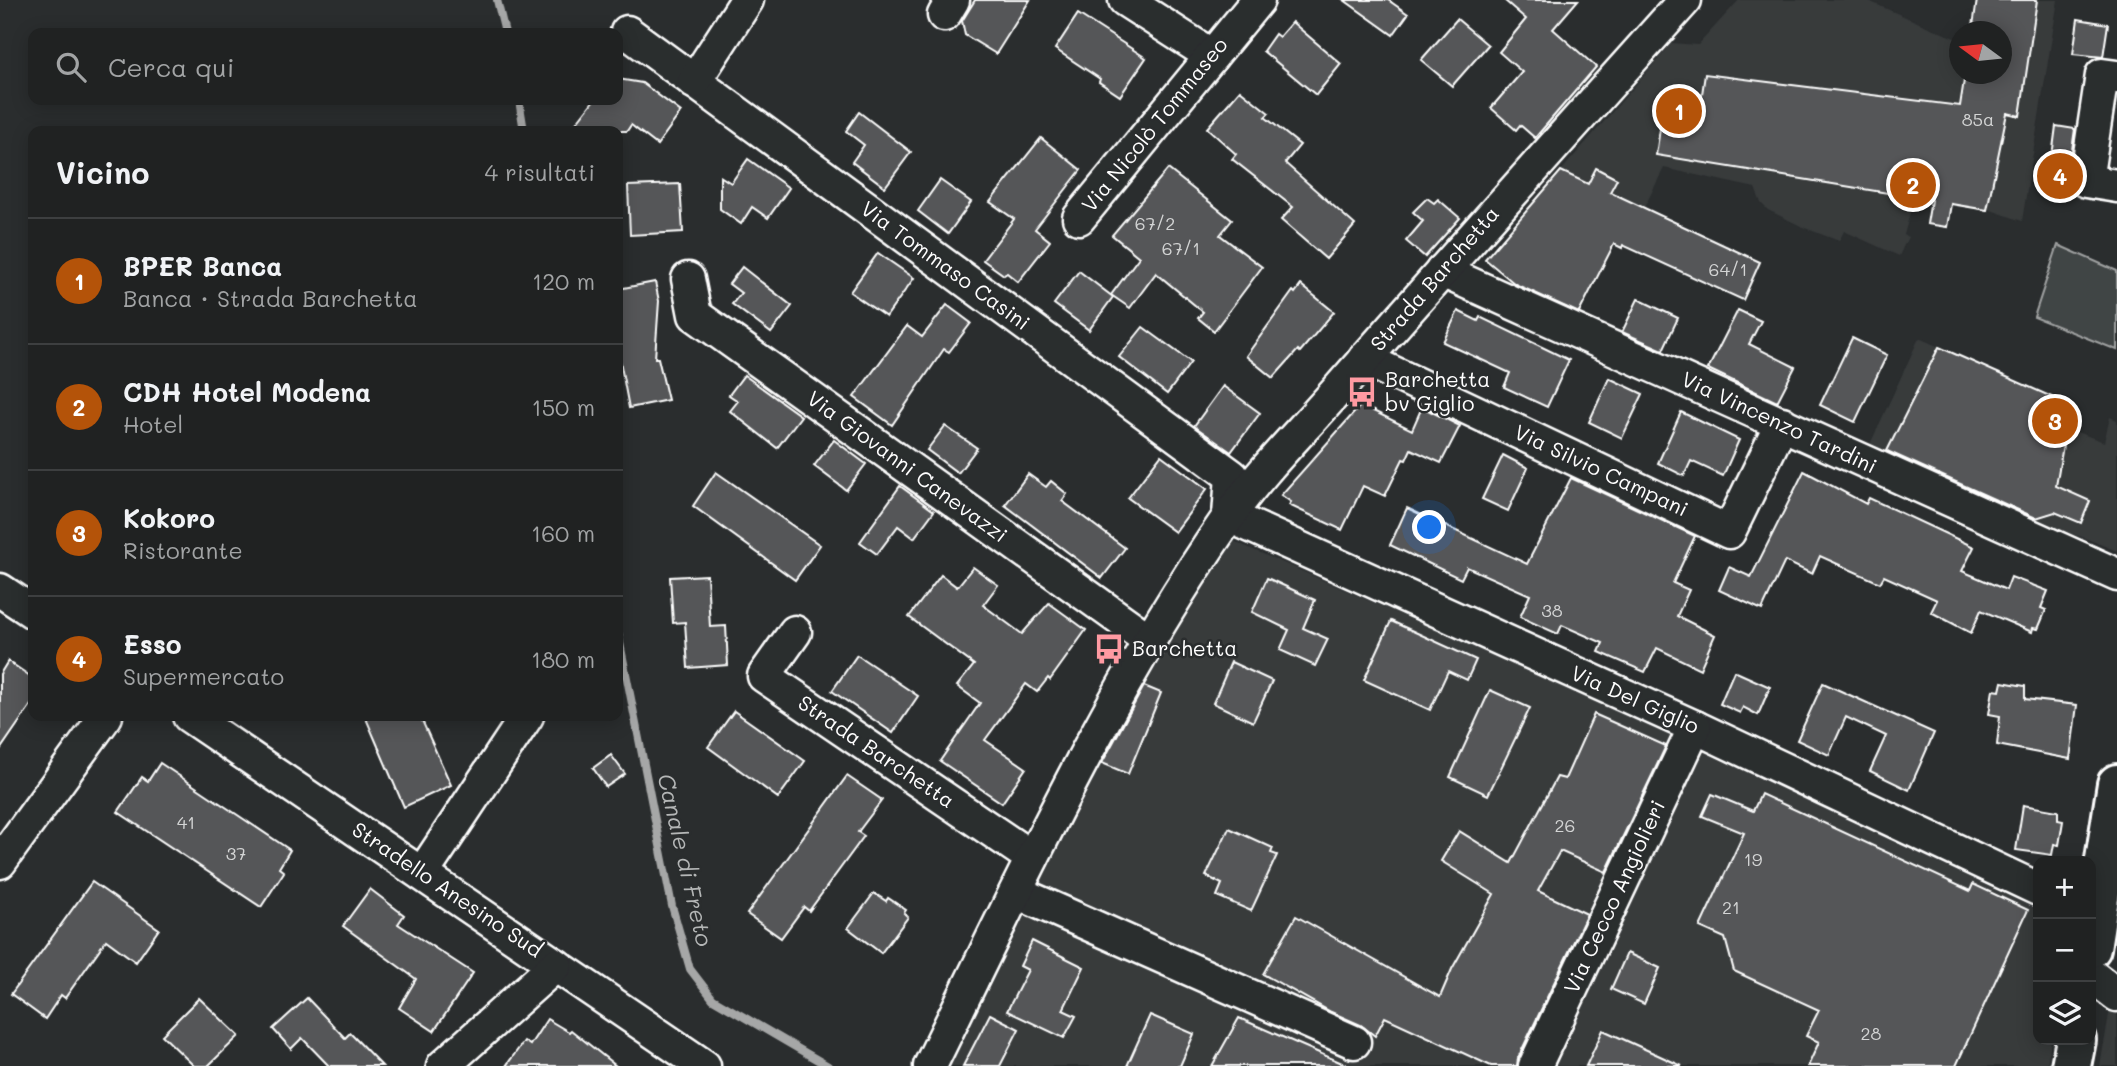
<!DOCTYPE html>
<html lang="it">
<head>
<meta charset="utf-8">
<style>
  body { margin:0; font-family:Mali,sans-serif; background:#2d2f2f; color:#f1f3f6 }
  .controls { position:absolute; right:21px; bottom:21px; display:grid; overflow:hidden; border-radius:14px; box-shadow:0 4px 18px #0003 }
  .controls button { width:63px; height:63px; display:grid; place-items:center; padding:0; border:0; border-bottom:2px solid #3d3f40; background:#202222; color:#f1f3f6; font:35px sans-serif }
  .compass { position:absolute; left:1949px; top:21px; width:63px; height:63px; border-radius:50%; background:#202222; box-shadow:0 4px 18px #0003; rotate:285deg }
  .you { position:absolute; left:1430px; top:528px; width:24px; height:24px; margin:-18px; border:5px solid #fff; border-radius:50%; background:#1a73e8; box-shadow:0 0 0 10px #1a73e833 }
  .badge { display:grid; place-items:center; width:46px; height:46px; border-radius:50%; background:#b45309; color:#fff; font-size:23px; font-weight:700 }
  .pin { position:absolute; translate:-50% -50%; border:4px solid #fff; box-shadow:0 2px 7px #0006 }
  .list { margin:0; padding:0; list-style:none }
  h2 { display:flex; justify-content:space-between; align-items:center; height:91px; margin:0; padding:0 28px; font-size:30px }
  h2 small { font-size:23px; font-weight:400; color:#a2a4a5 }
  .list li { display:grid; grid-template-columns:46px 1fr auto; gap:21px; align-items:center; box-sizing:border-box; height:126px; padding:0 28px; border-top:2px solid #3d3f40 }
  .list b { display:block; font-size:26px; white-space:nowrap }
  .list p { margin:0; font-size:23px; white-space:nowrap; color:#a2a4a5 }
  .list em { font-size:23px; font-style:normal; color:#a2a4a5 }
  .icon { flex:none; width:38px; height:38px; fill:none; stroke:currentColor; stroke-width:2; stroke-linecap:round; stroke-linejoin:round }
  .map { position:relative; flex:none; width:2117px; height:1066px; overflow:hidden }
  .search { position:absolute; background:#202222; box-shadow:0 4px 18px #0003; left:28px; top:28px; width:595px; height:77px; display:flex; align-items:center; gap:18px; box-sizing:border-box; padding:0 24px; border-radius:14px; color:#a2a4a5; font-size:26px }
  .panel { position:absolute; background:#202222; box-shadow:0 4px 18px #0003; left:28px; top:126px; width:595px; height:595px; border-radius:14px }
  .map>svg:first-child { display:block }
  .built { fill:#373a3b }
  .green { fill:#414445; stroke:#a0a2a2; stroke-width:2 }
  .lines { fill:none; stroke-linecap:round; stroke-linejoin:round }
  .stream { stroke:#a6a7a7; stroke-width:8 }
  .building { fill:#555758; stroke:#fff; stroke-width:2 }
  .minor-casing { stroke:#fff; stroke-width:37 }
  .major-casing { stroke:#fff; stroke-width:44 }
  .minor { stroke:#2a2d2e; stroke-width:32 }
  .major { stroke:#2a2d2e; stroke-width:38 }
  .labels { text-anchor:middle; stroke-width:5; stroke-linejoin:round; paint-order:stroke }
  .number-label { font-size:18px; fill:#d4d5d5 }
  .street-label { font-size:21px; fill:#fff; stroke:#2a2d2e }
  .poi-label { font-size:21px; fill:#fff; stroke:#2a2d2e; text-anchor:start }
  .water-label { font-size:23px; font-style:italic; fill:#b4b6b6; stroke:#2a2d2e }
</style>
</head>
<body>
<div class="map">
<svg width="2117" height="1066" viewBox="0 0 2117 1066">
  <rect width="100%" height="100%" fill="#2a2d2e"/>
  <filter id="ink" filterUnits="userSpaceOnUse"><feTurbulence type="fractalNoise" baseFrequency=".0143" numOctaves="2"/><feDisplacementMap in="SourceGraphic" scale="14" xChannelSelector="R" yChannelSelector="G"/><feConvolveMatrix kernelMatrix="1 2 1 2 8 2 1 2 1" color-interpolation-filters="sRGB"/></filter>
  <g filter="url(#ink)">
    <g class="built">
      <path d="M1739 0H1866L1959 40 1960 74H2002L2037 0H2058L2022 221 1988 209 1952 204 1947 227 1927 224 1931 201 1914 198 1904 235 1908 237 1899 256 1844 231 1839 241 1805 228 1768 210 1761 203 1755 188 1664 168 1644 208 1640 209 1561 171 1672 43 1698 45Z"/>
      <path d="M1919 338 2070 405 2066 428 2104 442 2110 417 2117 420V551L2082 537 2026 522 1866 453Z"/>
      <path d="M1229 539 1573 690 2038 910V1040H2051L2047 1066H944L1136 681Z"/>
      <path d="M2117 969V1066H2100Z"/>
    </g>
    <path class="green" d="M2058 245 2117 271V350L2034 317Z"/>
    <g class="lines">
      <g class="stream">
        <path d="M497 0 505 33"/>
        <path d="M519 100 524 131"/>
        <path d="M618 633 672 906 690 969 713 999 828 1066"/>
      </g>
    </g>
    <g class="building">
      <path d="M975 0H1030L996 54 965 35 962 21Z"/>
      <path d="M1344 0H1388L1408 14 1393 35Z"/>
      <path d="M1504 0H1578L1553 29 1596 67 1535 138 1520 125 1516 130 1491 108 1522 72 1499 52 1526 19Z"/>
      <path d="M1977 0H2037L2020 116 2007 113 1987 210 1951 204 1947 227 1927 224 1931 200 1656 155 1661 122 1679 125 1683 97 1701 101 1705 74 1960 106 1965 74H2001V32H1972Z"/>
      <path d="M1078 14 1146 58 1120 96 1099 82 1100 79 1055 49Z"/>
      <path d="M1457 19 1488 45 1452 86 1421 60Z"/>
      <path d="M2078 19 2108 24 2103 57 2073 54Z"/>
      <path d="M1292 22 1341 64 1316 95 1263 51 1275 34 1279 37Z"/>
      <path d="M618 79 642 83 681 112 657 145 631 125 627 131H570L594 100H618Z"/>
      <path d="M1240 90 1269 113 1265 117 1300 145 1285 163 1355 225 1326 259 1281 220 1293 207 1232 159 1236 154 1207 128Z"/>
      <path d="M859 112 911 152 885 187 852 162 864 145 846 131Z"/>
      <path d="M2056 126 2075 129 2068 178V197L2047 194Z"/>
      <path d="M1041 138 1081 170 1035 229 1050 241 1018 282 1007 273 1004 275 983 260 1014 219 990 202Z"/>
      <path d="M748 159 789 188 768 218 752 207 741 224 720 209V176L731 183Z"/>
      <path d="M1596 168 1617 179 1610 192 1760 262 1743 300 1623 245 1622 248 1614 244 1579 313 1515 284 1485 259 1561 171 1588 184Z"/>
      <path d="M1168 169 1232 220 1220 235 1262 267 1214 331 1198 318 1203 312 1156 273 1130 308 1111 295 1139 257 1112 235Z"/>
      <path d="M940 180 971 202 948 234 918 211Z"/>
      <path d="M680 184 683 232 630 235 628 186Z"/>
      <path d="M1427 198 1434 203 1438 199 1460 218 1425 257 1406 241 1423 221 1413 212Z"/>
      <path d="M878 253 914 278 886 317 850 292Z"/>
      <path d="M742 267 792 306 771 333 732 304 741 293 729 284Z"/>
      <path d="M1079 271 1113 297 1089 330 1054 304Z"/>
      <path d="M655 282 659 301 655 358H658L668 400 629 408 618 350V289Z"/>
      <path d="M1301 285 1334 312 1300 352 1298 350 1273 378 1246 356 1293 291 1295 293Z"/>
      <path d="M1638 299 1678 318 1663 350 1622 332Z"/>
      <path d="M947 305 971 323 949 352 944 349 892 425 854 397 907 326 922 337Z"/>
      <path d="M1738 310 1761 321 1749 344 1795 367 1777 402 1708 369Z"/>
      <path d="M1458 311 1478 321 1480 317 1569 360 1547 407 1504 387 1510 373 1443 342Z"/>
      <path d="M1143 327 1191 362 1167 394 1119 357Z"/>
      <path d="M1852 338 1887 355 1855 422 1820 405Z"/>
      <path d="M1939 347 2070 405 2056 486 2090 501 2081 523 2055 512 2036 518 1887 451Z"/>
      <path d="M744 375 801 416 777 448 730 411 738 401 729 395Z"/>
      <path d="M1609 378 1643 394 1622 438 1589 422Z"/>
      <path d="M1223 386 1260 413 1231 452 1194 426Z"/>
      <path d="M1361 405 1412 430 1422 407 1460 426 1441 463 1411 449 1406 460 1403 459 1385 496 1363 486 1342 530 1289 505 1291 502 1281 495Z"/>
      <path d="M1681 412 1739 440 1723 476 1691 461 1684 476 1658 463Z"/>
      <path d="M945 426 977 448 958 473 927 450Z"/>
      <path d="M834 440 866 464 846 490 814 466Z"/>
      <path d="M1161 455 1207 489 1175 532 1128 498Z"/>
      <path d="M1503 455 1528 468 1508 511 1482 499Z"/>
      <path d="M1804 471 1866 504 1869 498 1974 547 1962 571 2006 590 2011 577 2048 591 2041 608 2046 610 2038 629 2033 628 2032 632 1981 610 1971 633 1931 612 1937 600 1884 576 1880 583 1820 556 1812 574 1785 561 1762 610 1719 590 1729 567 1751 577Z"/>
      <path d="M716 472 820 545 795 580 693 506Z"/>
      <path d="M1028 474 1046 487 1051 481 1067 494 1062 501 1125 548 1102 578 1005 505Z"/>
      <path d="M1571 478 1695 536 1673 583 1689 590 1677 616 1715 635 1700 669 1657 648 1645 672 1599 652 1603 643 1562 625 1558 634 1520 617 1530 595 1467 567 1461 579 1390 545 1407 508 1527 564Z"/>
      <path d="M900 486 934 511 914 538 898 526 877 554 860 542Z"/>
      <path d="M973 567 998 585 983 605 1022 634 1049 603 1086 630 1050 680 1048 678 1037 692 1026 684 985 740 1026 768 1002 803 940 761 980 703 957 686 974 665 909 617 941 575 957 587Z"/>
      <path d="M707 575 710 627 726 626 728 665 688 668 685 622 673 623 670 577Z"/>
      <path d="M1267 578 1315 600 1303 628 1328 639 1315 666 1280 650 1289 630 1252 612Z"/>
      <path d="M1391 621 1476 660 1467 680 1448 671 1430 710 1364 680Z"/>
      <path d="M857 655 918 696 893 733 832 691Z"/>
      <path d="M8 661 33 678V702L0 750V674Z"/>
      <path d="M1231 662 1272 681 1253 722 1213 703Z"/>
      <path d="M1734 671 1770 687 1758 715 1743 707 1740 713 1720 704Z"/>
      <path d="M2002 682 2025 686V699L2077 705 2070 759 1997 745 2000 716 1989 714 1993 690 2000 691Z"/>
      <path d="M1823 683 1934 733 1909 790 1870 771 1886 736 1846 717 1829 755 1797 740Z"/>
      <path d="M1144 686 1161 693 1128 774 1102 763Z"/>
      <path d="M1490 690 1530 708 1488 795 1450 777Z"/>
      <path d="M734 711 805 761 778 798 708 747Z"/>
      <path d="M1594 714 1666 746 1606 872 1560 851 1538 891 1587 914 1518 1058 1517 1066H1491L1385 1017 1375 1036 1361 1025 1331 1012 1263 974 1296 916 1440 997 1452 969 1494 894 1441 861 1459 831 1511 863 1557 777 1565 779Z"/>
      <path d="M365 716H420L451 785 404 807Z"/>
      <path d="M611 755 625 774 606 787 593 768Z"/>
      <path d="M160 763 290 850 279 868 284 872 261 907 118 812 142 777 148 781Z"/>
      <path d="M847 776 882 800 858 832 864 836 809 911 804 907 781 938 747 914Z"/>
      <path d="M1712 794 1753 811 1761 794 1970 891 1973 884 2028 910 1956 1066H1808L1819 1042 1806 1036 1819 1010 1734 971 1725 938 1700 927 1744 833 1702 816Z"/>
      <path d="M2023 805 2058 811V820L2063 821 2059 845 2054 844 2052 855 2016 850Z"/>
      <path d="M1229 828 1273 848 1271 853 1277 855 1251 911 1217 896 1222 884 1206 876Z"/>
      <path d="M92 882 159 929 136 962 106 940 65 998 61 995 45 1019 11 994Z"/>
      <path d="M370 889 404 915 398 924 473 973 434 1031 399 1008 416 979 343 926Z"/>
      <path d="M874 893 886 901 888 898 906 910 904 913 908 917 881 953 848 928Z"/>
      <path d="M1032 941 1084 967 1063 1010 1076 1016 1064 1038 1007 1011 1028 970 1020 966Z"/>
      <path d="M1627 953 1660 968 1644 1004 1611 989Z"/>
      <path d="M199 998 239 1036 208 1066H194L162 1035Z"/>
      <path d="M307 998 345 1038 350 1033 382 1066H329L302 1038 291 1049 273 1029Z"/>
      <path d="M990 1014 1019 1029 1000 1066H963Z"/>
      <path d="M1150 1015 1194 1034 1180 1066H1127Z"/>
      <path d="M1239 1018 1349 1066H1212Z"/>
      <path d="M547 1019 569 1032 571 1030 616 1066H506L524 1041 530 1045Z"/>
      <path d="M1603 1030 1682 1066H1586Z"/>
    </g>
    <g class="lines">
      <g class="minor-casing">
        <g id="minor">
          <path d="M1125 0 1212 56"/>
          <path d="M944 15 953 0"/>
          <path d="M627 32 1232 476 1229 516 1695 727 2038 889"/>
          <path d="M2117 77 2102 75 2086 181 2117 186"/>
          <path d="M694 82 747 0"/>
          <path d="M1079 218 1258 0"/>
          <path d="M1442 271 2117 575"/>
          <path d="M688 279 695 315 1149 640"/>
          <path d="M1364 359 1729 532 1782 423"/>
          <path d="M0 590 33 612"/>
          <path d="M795 632 764 676 1032 858"/>
          <path d="M189 716 704 1066"/>
          <path d="M0 862 106 716"/>
          <path d="M422 874 527 716"/>
          <path d="M1016 892 1354 1042"/>
          <path d="M2091 975 2117 995"/>
          <path d="M443 1066 556 965"/>
          <path d="M930 1066C1022 879 1110 687 1230 515 1262 469 1305 428 1342 385 1455 256 1570 128 1685 0"/>
          <path d="M1535 1066 1695 727"/>
        </g>
      </g>
      <g class="major-casing">
        <g id="major">
          <path d="M2091 948 2117 784"/>
          <path d="M2071 1066 2076 1040"/>
        </g>
      </g>
      <use href="#minor" class="minor"/>
      <use href="#major" class="major"/>
    </g>
  </g>
  <defs>
    <g id="bus-bare" transform="scale(2.415)"><path d="M-5-6H5V4H4V6H2V4H-2V6H-4V4H-5ZM-3.5-4V0h7V-4ZM-3.5 1.2v1.5H-2V1.2ZM2 1.2v1.5H3.5V1.2Z" fill="#ff9aa2" stroke="#2a2d2e" stroke-width="2.5" paint-order="stroke"/></g>
  </defs>
  <g fill-rule="evenodd">
    <use href="#bus-bare" x="1362" y="392"/>
    <use href="#bus-bare" x="1109" y="649"/>
  </g>
  <g class="labels">
    <g class="number-label">
      <text x="1978" y="126">85a</text>
      <text x="1155" y="230">67/2</text>
      <text x="1181" y="255">67/1</text>
      <text x="1728" y="276">64/1</text>
      <text x="1552" y="617">38</text>
      <text x="186" y="829">41</text>
      <text x="1565" y="832">26</text>
      <text x="236" y="860">37</text>
      <text x="1753" y="866">19</text>
      <text x="1731" y="914">21</text>
      <text x="1871" y="1040">28</text>
    </g>
    <g class="street-label">
      <text transform="translate(1155 125) rotate(-51)" y="7">Via Nicolò Tommaseo</text>
      <text transform="translate(945 266) rotate(36)" y="7">Via Tommaso Casini</text>
      <text transform="translate(1435 279) rotate(-49)" y="7">Strada Barchetta</text>
      <text transform="translate(1779 423) rotate(25)" y="7">Via Vincenzo Tardini</text>
      <text transform="translate(907 467) rotate(36)" y="7">Via Giovanni Canevazzi</text>
      <text transform="translate(1601 471) rotate(25)" y="7">Via Silvio Campani</text>
      <text transform="translate(1635 700) rotate(24)" y="7">Via Del Giglio</text>
      <text transform="translate(876 752) rotate(34)" y="7">Strada Barchetta</text>
      <text transform="translate(447 890) rotate(34)" y="7">Stradello Anesino Sud</text>
      <text transform="translate(1615 897) rotate(-65)" y="7">Via Cecco Angiolieri</text>
    </g>
    <g class="poi-label">
      <text x="1385" y="387">Barchetta<tspan x="1385" dy="24">bv Giglio</tspan></text>
      <text x="1132" y="656">Barchetta</text>
    </g>
    <g class="water-label">
      <text transform="translate(685 860) rotate(77)" y="8">Canale di Freto</text>
    </g>
  </g>
</svg>
<div class="controls">
<button>+</button>
<button>−</button>
<button><svg class="icon" aria-label="layers" viewBox="0 0 24 24"><path d="M12 4l9 5-9 5-9-5zM3 14l9 5 9-5"/></svg></button>
</div>
<svg class="compass" viewBox="-18 -18 36 36"><path d="M0-13l5 13h-10z" fill="#e53935"/><path d="M0 13l5-13h-10z" fill="#a2a4a5"/></svg>
<div class="you"></div>
<div class="pin badge" style="left:1679px;top:111px">1</div>
<div class="pin badge" style="left:1913px;top:185px">2</div>
<div class="pin badge" style="left:2055px;top:421px">3</div>
<div class="pin badge" style="left:2060px;top:176px">4</div>
<div class="search"><svg class="icon" aria-label="search" viewBox="0 0 24 24"><circle cx="10" cy="10" r="6"/><path d="M15 15l6 6"/></svg>Cerca qui</div>
<section class="panel">
<h2>Vicino<small>4 risultati</small></h2>
<ul class="list">
<li><span class="badge">1</span><div><b>BPER Banca</b><p>Banca · Strada Barchetta</p></div><em>120 m</em></li>
<li><span class="badge">2</span><div><b>CDH Hotel Modena</b><p>Hotel</p></div><em>150 m</em></li>
<li><span class="badge">3</span><div><b>Kokoro</b><p>Ristorante</p></div><em>160 m</em></li>
<li><span class="badge">4</span><div><b>Esso</b><p>Supermercato</p></div><em>180 m</em></li>
</ul>
</section>
</div>
</body>
</html>
